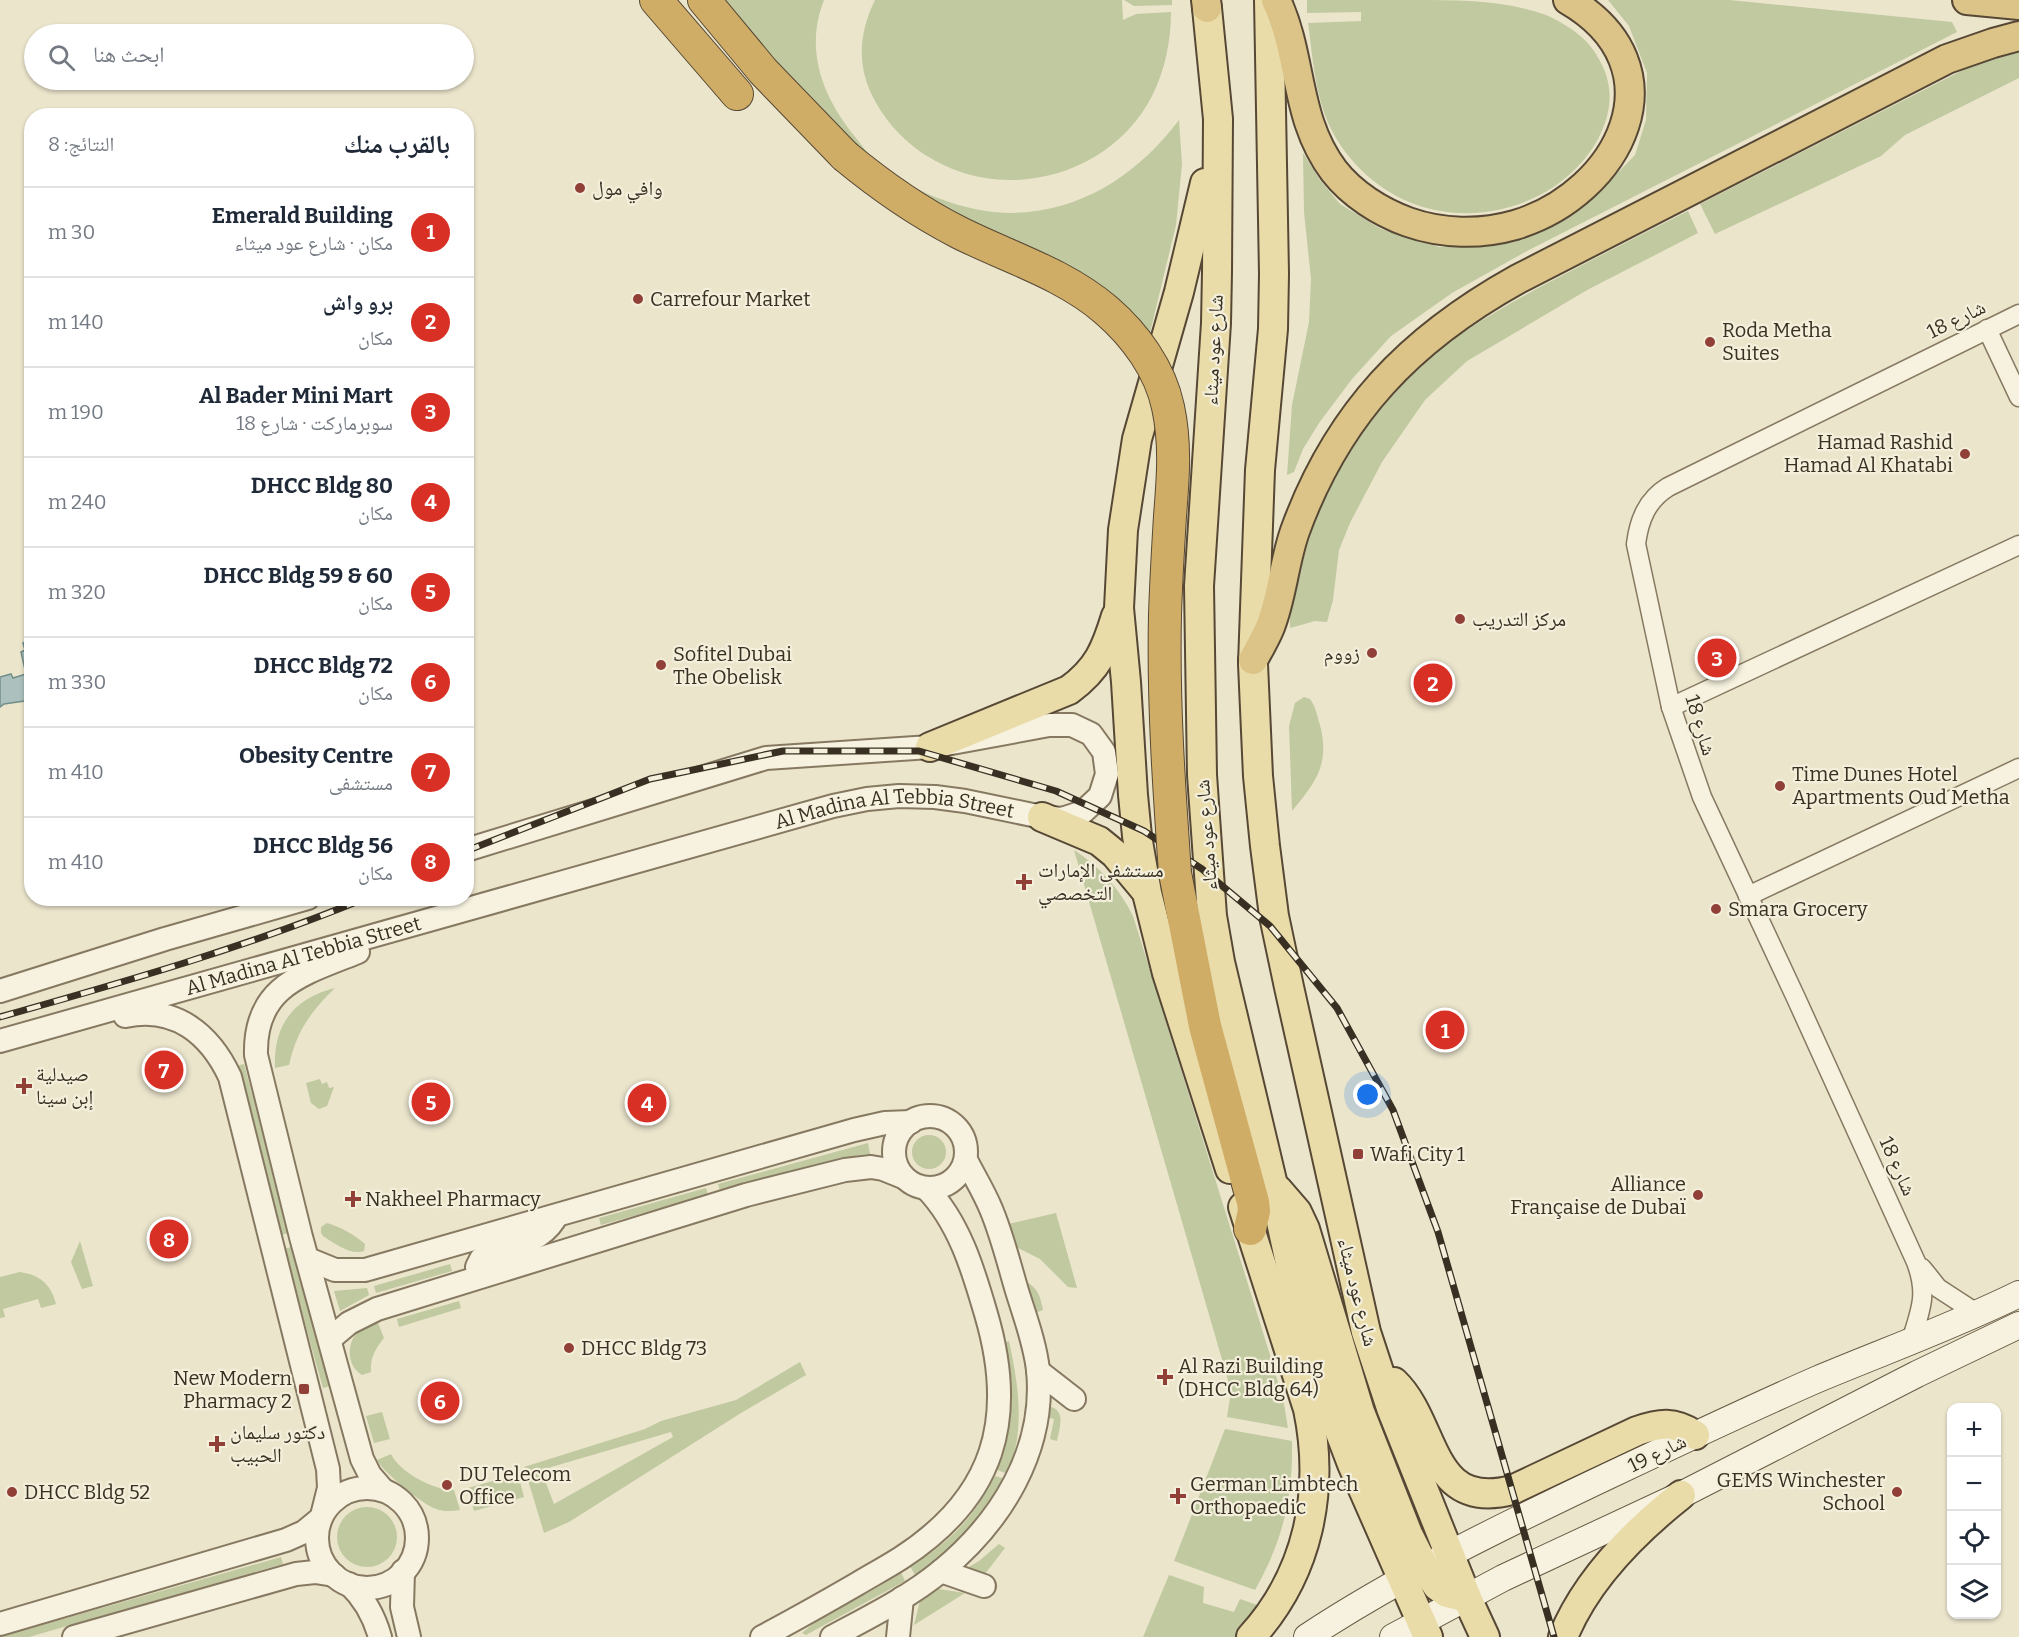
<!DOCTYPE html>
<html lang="ar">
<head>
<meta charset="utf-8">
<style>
  body { margin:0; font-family:Bitter,"Noto Naskh Arabic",serif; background:#f2f2f3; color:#1f2937; direction:rtl }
  .controls { position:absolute; right:18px; bottom:18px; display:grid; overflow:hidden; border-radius:12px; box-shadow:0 2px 4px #0004 }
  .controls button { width:54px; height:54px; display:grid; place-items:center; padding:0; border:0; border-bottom:2px solid #e0e1e3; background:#fff; color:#1f2937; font:30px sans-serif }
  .you { position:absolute; left:1368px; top:1095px; width:21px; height:21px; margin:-15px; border:4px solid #fff; border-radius:50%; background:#1a73e8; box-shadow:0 0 0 9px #1a73e833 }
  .badge { display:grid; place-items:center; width:39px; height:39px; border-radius:50%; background:#d93025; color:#fff; font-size:20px; font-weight:700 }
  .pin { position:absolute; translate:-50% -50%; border:3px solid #fff; box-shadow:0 2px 6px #0006 }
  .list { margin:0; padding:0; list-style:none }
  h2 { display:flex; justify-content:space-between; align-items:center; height:78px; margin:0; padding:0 24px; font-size:26px }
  h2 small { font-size:20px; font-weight:400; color:#747a83 }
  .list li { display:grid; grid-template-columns:39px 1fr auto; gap:18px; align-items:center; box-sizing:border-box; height:90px; padding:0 24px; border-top:2px solid #e0e1e3 }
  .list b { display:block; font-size:22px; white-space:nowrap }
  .list p { margin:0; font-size:20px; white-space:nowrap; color:#747a83 }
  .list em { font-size:20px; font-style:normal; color:#747a83 }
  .icon { flex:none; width:33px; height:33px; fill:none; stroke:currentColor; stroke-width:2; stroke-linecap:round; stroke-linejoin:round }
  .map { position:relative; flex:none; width:2019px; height:1637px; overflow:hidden; direction:ltr }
  .search { position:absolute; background:#fff; box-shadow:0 2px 4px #0004; left:24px; top:24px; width:450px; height:66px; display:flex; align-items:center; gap:15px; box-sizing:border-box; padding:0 21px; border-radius:33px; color:#747a83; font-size:22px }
  .panel { position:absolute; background:#fff; box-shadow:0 2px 4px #0004; left:24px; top:108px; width:450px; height:798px; border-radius:24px; direction:rtl }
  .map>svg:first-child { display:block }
  .green { fill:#c0c9a0; fill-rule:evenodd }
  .water { fill:#acc1bd; stroke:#738f8b; stroke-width:1.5 }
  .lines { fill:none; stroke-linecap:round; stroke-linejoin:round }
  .minor-casing { stroke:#877961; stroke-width:21 }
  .tertiary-casing { stroke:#877961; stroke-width:26 }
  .secondary-casing { stroke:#695b44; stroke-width:28 }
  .primary-casing { stroke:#564835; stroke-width:32 }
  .trunk-casing { stroke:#564835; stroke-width:32 }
  .motorway-casing { stroke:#564835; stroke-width:34 }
  .minor { stroke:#f6f2df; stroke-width:18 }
  .tertiary { stroke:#f6f2df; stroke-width:22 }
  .secondary { stroke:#f6f2df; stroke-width:26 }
  .primary { stroke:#e9dca9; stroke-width:28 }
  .trunk { stroke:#dcc488; stroke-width:28 }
  .motorway { stroke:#d0ad67; stroke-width:32 }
  .rail-casing { stroke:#393023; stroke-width:7 }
  .rail { stroke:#f3efdb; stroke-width:4.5; stroke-dasharray:14; stroke-linecap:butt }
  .motorway-bridge-casing { stroke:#564835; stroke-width:34; stroke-linecap:butt }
  .motorway-bridge { stroke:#d0ad67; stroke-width:32 }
  .poi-dot { fill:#904037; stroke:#f3efdb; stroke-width:2 }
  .labels { text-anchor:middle; stroke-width:4.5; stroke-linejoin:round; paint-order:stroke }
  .poi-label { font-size:20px; fill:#393023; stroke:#f3efdb; text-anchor:start }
  .street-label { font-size:20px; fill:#393023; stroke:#f3efdb }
</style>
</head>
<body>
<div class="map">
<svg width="2019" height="1637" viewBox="0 0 2019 1637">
  <rect width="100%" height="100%" fill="#ebe5cc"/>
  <g class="green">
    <path d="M715 0H824C804 51 823 98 856 138 862 145 867 153 873 159 910 194 978 218 1028 212 1091 206 1142 169 1179 120L1182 164 1176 225 1149 337 932 208 851 156Z"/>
    <path d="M875 0H1122L1123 20 1136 14 1171 12C1171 40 1165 71 1152 96 1117 165 1031 197 958 171 926 159 900 140 881 111 857 75 856 39 875 0Z"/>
    <path d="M1124 0H1172V5L1134 6Z"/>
    <path d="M1307 0C1343 0 1379 0 1416 0 1459 0 1505 0 1546 15 1570 26 1591 40 1602 65 1614 89 1611 115 1598 139 1564 201 1483 228 1417 205 1380 192 1349 164 1331 129 1315 96 1313 59 1308 23L1361 21V12L1307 13Z"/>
    <path d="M1608 0H1729L1952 22 1957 32 1527 251 1452 293 1391 336 1352 379 1319 423 1303 449 1294 472 1287 475 1292 405 1309 322 1311 279 1304 212 1303 153 1320 180 1340 204 1381 229 1439 247 1489 246 1541 231 1594 197 1635 155 1646 120 1647 73 1629 26Z"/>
    <path d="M2019 51V78L1905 135 1881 156 1715 234 1700 204 1973 65Z"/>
    <path d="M1688 211 1698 233 1589 289 1467 361 1425 400 1382 462 1350 523 1339 550 1333 600 1327 622 1315 621 1290 628C1288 591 1302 557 1315 523 1340 457 1384 396 1438 351 1469 326 1504 307 1538 288 1588 262 1638 236 1688 211Z"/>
    <path d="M1304 697 1310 699C1316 707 1317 716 1320 725 1330 764 1316 782 1292 811L1289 726 1295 703Z"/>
    <path d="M1074 850C1100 867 1119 888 1133 916L1271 1358 1284 1404 1288 1428 1227 1417 1230 1398 1228 1380Z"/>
    <path d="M335 988C310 1013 297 1030 289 1065L275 1068C273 1025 294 998 335 988Z"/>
    <path d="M244 1064 289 1233 281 1235 237 1066Z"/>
    <path d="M320 1079 322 1084 327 1082 329 1088 334 1087 327 1106 319 1109 311 1103 306 1083Z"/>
    <circle cx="929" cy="1152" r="17"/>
    <path d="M868 1143 870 1154 859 1155 720 1191 718 1184Z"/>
    <path d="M706 1188 708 1195 601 1225 599 1218Z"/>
    <path d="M1056 1213 1077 1288 1068 1287 1040 1259 1010 1244 1004 1225Z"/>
    <path d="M327 1223C341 1227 355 1235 365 1244L364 1251C351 1256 334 1243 323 1236L321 1233V1227Z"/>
    <path d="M80 1241 93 1286 82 1289 71 1262Z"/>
    <path d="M291 1247 330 1386 323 1388 284 1249Z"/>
    <path d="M450 1264 452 1271 376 1293 374 1286Z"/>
    <path d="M20 1272C40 1275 51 1284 56 1304L41 1308 38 1299 3 1309 5 1317 0 1318V1277Z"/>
    <path d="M1016 1276C1035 1286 1039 1289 1043 1310L1035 1313Z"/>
    <path d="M367 1288 369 1295 340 1311 334 1291Z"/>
    <path d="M459 1301 461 1308 399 1327 397 1319Z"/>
    <path d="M376 1318 384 1338C375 1349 370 1358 371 1372L362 1375C346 1365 346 1342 360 1329 364 1325 371 1322 376 1318Z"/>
    <path d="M1009 1341C1019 1387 1025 1429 1008 1474L997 1470C1015 1420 1009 1395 999 1344Z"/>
    <path d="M800 1362 806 1375 741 1413 569 1522 544 1533 524 1467 645 1429 661 1421 736 1400ZM671 1432 673 1437 554 1504 541 1470Z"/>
    <path d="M1046 1406C1067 1408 1060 1426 1057 1441L1050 1439 1054 1419 1044 1417Z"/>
    <path d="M382 1412 390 1439 374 1443 366 1416Z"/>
    <path d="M1225 1429 1292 1441C1293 1498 1283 1540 1255 1590L1174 1561Z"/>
    <path d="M391 1454C399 1472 435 1491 454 1490L460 1510C452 1511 444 1512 436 1509 422 1504 384 1473 377 1460Z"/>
    <path d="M518 1474 524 1497 474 1511 468 1488Z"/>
    <path d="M995 1476 1006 1479 982 1520 934 1565 915 1575 910 1566C951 1542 973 1518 995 1476Z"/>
    <circle cx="367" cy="1537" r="30"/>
    <path d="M999 1544 1005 1548 981 1579 960 1572 979 1561Z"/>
    <path d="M281 1557 283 1564 29 1637H0Z"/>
    <path d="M901 1572 905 1581 806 1635 802 1633 821 1617Z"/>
    <path d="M1169 1575 1204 1587 1203 1603 1234 1612 1240 1599 1260 1606 1237 1637H1143Z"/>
    <path d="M939 1589 965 1593 914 1625 920 1601Z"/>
  </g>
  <path class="water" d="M31 639V700L4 704 0 707V677L11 674 13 678 26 674 21 652 25 650 23 643Z"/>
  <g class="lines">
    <g class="minor-casing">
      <g id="minor">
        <path d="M1987 329 2019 397"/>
        <path d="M1671 707 2019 545"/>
        <path d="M1748 896 2019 768"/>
        <path d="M1922 1268 1938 1288 1978 1314"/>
        <path d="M1911 1341C1921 1309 1928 1294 1916 1262L1796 998 1702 797 1671 707 1636 544C1639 520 1647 500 1668 487L2019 314"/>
      </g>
    </g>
    <g class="tertiary-casing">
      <g id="tertiary">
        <path d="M358 952C304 974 254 985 256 1055L301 1237 362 1459 370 1475 383 1490"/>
        <path d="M0 991 165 939 308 898"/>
        <path d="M125 1016C175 1005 210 1034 230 1077L328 1469 329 1488 323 1512"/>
        <path id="s1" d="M0 1041 833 806 867 799 899 796 935 797 965 801 1042 817 1062 819 1083 812 1100 796 1107 774 1104 752 1091 734 1072 725H1049L930 747 766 758 466 850"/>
        <circle cx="930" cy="1152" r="36"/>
        <path d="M308 1259 335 1270H365L854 1130 885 1123 911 1122"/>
        <path d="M485 1275 479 1271 477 1267 481 1259C505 1249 539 1244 554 1220"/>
        <path d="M330 1339 349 1323 377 1309 746 1195 845 1170 871 1167 883 1169 903 1177"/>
        <path d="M1038 1371 1074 1399"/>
        <circle cx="367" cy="1538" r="50"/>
        <path d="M403 1571 402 1607 409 1637"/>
        <path d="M941 1571 984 1586"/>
        <path d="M349 1584C365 1599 374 1616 380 1637"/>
        <path d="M0 1624 286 1540 304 1532 321 1518"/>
        <path d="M74 1637 296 1574 315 1572 334 1575"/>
        <path d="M762 1637C794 1620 826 1602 857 1584 872 1575 887 1567 901 1558 995 1497 1017 1419 986 1314 973 1269 959 1222 926 1188"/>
        <path d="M832 1637C869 1617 908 1598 941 1571 1001 1522 1046 1450 1038 1370 1035 1343 1025 1317 1017 1291 1009 1264 1002 1235 991 1209 984 1192 974 1176 966 1160"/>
        <path d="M898 1637 902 1598"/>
      </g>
    </g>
    <g class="secondary-casing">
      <g id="secondary">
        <path d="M1307 1637C1395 1579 1491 1532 1587 1486 1663 1450 1740 1413 1818 1379 1885 1351 1954 1326 2019 1294"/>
        <path d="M1393 1637 1503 1578 1681 1495 1917 1374 2019 1325"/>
      </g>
    </g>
    <g class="primary-casing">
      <g id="primary">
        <path d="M1269 0 1274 274 1273 329 1260 470 1253 664 1258 776 1265 846 1274 916 1289 987 1366 1332 1391 1408 1467 1598 1485 1637"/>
        <path d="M1207 8 1218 119 1217 272 1216 323 1199 586 1202 775 1212 916 1220 962 1273 1185 1293 1277 1311 1344 1331 1409 1352 1464 1428 1637"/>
        <path d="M1205 183 1179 292 1137 439 1123 530 1119 608 1126 682 1133 795 1137 836 1147 893 1167 973 1230 1169"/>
        <path d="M930 747 1069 690C1098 669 1106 649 1116 616"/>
        <path d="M1042 817 1099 841 1115 854 1145 890"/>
        <path d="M1278 1190 1297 1212 1305 1229 1360 1412 1408 1534 1425 1568 1437 1586 1447 1593 1467 1598"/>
        <path d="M1243 1207 1308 1409C1325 1491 1309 1573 1251 1637"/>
        <path d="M1394 1382C1437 1423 1428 1512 1512 1490L1637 1431C1660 1423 1674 1421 1695 1435"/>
        <path d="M1563 1637C1586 1580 1633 1533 1681 1495"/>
      </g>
    </g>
    <g class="trunk-casing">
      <g id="trunk">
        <path d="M1206 0 1207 8"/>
        <path d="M1276 0C1303 58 1294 118 1334 171 1352 194 1380 212 1408 222 1442 234 1480 235 1515 225 1621 193 1683 67 1568 0"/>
        <path d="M1967 0 2019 5"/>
        <path d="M1253 660C1259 649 1265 639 1270 627 1282 597 1284 562 1295 531 1338 413 1410 339 1518 279L1947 59 1993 43 2019 36"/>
      </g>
    </g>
    <g class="motorway-casing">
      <g id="motorway">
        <path d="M656 0 737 94"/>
        <path d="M704 0 763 71 845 156"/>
        <path d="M1175 873 1205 1026 1253 1202 1254 1211 1250 1229"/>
      </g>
    </g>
    <use href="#minor" class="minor"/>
    <use href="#tertiary" class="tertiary"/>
    <use href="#secondary" class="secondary"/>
    <use href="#primary" class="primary"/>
    <use href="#trunk" class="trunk"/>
    <use href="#motorway" class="motorway"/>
    <g class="rail-casing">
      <g id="rail">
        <path d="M466 851 650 779 783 751H919L1056 791 1144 831 1202 869 1270 926 1337 1008 1393 1110 1438 1232 1554 1637"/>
        <path d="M0 1017C124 982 247 947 366 898"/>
      </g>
    </g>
    <use href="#rail" class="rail"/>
    <g class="motorway-bridge-casing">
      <path id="motorway-bridge" d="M845 156C880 185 917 211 958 232 1007 257 1063 273 1106 310 1135 335 1160 369 1168 407 1176 444 1173 479 1170 516 1168 549 1166 582 1165 615 1163 701 1169 787 1175 873"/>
    </g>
    <use href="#motorway-bridge" class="motorway-bridge"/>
  </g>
  <g class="poi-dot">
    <circle cx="580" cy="188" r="6"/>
    <circle cx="638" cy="299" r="6"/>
    <circle cx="1710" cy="342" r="6"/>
    <circle cx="1965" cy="454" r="6"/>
    <circle cx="1460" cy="619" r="6"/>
    <circle cx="1372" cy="653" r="6"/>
    <circle cx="661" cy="665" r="6"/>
    <circle cx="1780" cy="786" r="6"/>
    <path d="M1021 873h6v6h6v6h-6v6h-6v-6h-6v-6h6z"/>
    <circle cx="1716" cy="909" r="6"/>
    <path d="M21 1077h6v6h6v6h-6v6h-6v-6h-6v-6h6z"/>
    <rect x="1352" y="1148" width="12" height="12" rx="3"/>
    <circle cx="1698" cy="1195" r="6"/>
    <path d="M350 1190h6v6h6v6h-6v6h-6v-6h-6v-6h6z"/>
    <circle cx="569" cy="1348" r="6"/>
    <path d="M1162 1368h6v6h6v6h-6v6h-6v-6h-6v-6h6z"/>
    <rect x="298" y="1383" width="12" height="12" rx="3"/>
    <path d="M214 1435h6v6h6v6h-6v6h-6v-6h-6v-6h6z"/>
    <circle cx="447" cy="1485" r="6"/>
    <circle cx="12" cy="1492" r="6"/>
    <circle cx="1897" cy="1492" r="6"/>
    <path d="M1175 1487h6v6h6v6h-6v6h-6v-6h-6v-6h6z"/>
  </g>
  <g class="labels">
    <g class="poi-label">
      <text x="592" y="195">وافي مول</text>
      <text x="650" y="306">Carrefour Market</text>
      <text x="1722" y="337">Roda Metha<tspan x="1722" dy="23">Suites</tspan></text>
      <text x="1953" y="449" text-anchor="end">Hamad Rashid<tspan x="1953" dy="23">Hamad Al Khatabi</tspan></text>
      <text x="1472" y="626">مركز التدريب</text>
      <text x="1360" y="660" text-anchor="end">زووم</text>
      <text x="673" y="661">Sofitel Dubai<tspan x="673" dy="23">The Obelisk</tspan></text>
      <text x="1792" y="781">Time Dunes Hotel<tspan x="1792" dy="23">Apartments Oud Metha</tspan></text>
      <text x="1038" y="877">مستشفى الإمارات<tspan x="1038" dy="23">التخصصي</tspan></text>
      <text x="1728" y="916">Smara Grocery</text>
      <text x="36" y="1081">صيدلية<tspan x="36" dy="23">إبن سينا</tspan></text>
      <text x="1370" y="1161">Wafi City 1</text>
      <text x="1686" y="1191" text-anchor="end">Alliance<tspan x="1686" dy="23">Française de Dubaï</tspan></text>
      <text x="365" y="1206">Nakheel Pharmacy</text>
      <text x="581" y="1355">DHCC Bldg 73</text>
      <text x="1178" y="1373">Al Razi Building<tspan x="1178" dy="23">(DHCC Bldg 64)</tspan></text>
      <text x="292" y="1385" text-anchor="end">New Modern<tspan x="292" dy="23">Pharmacy 2</tspan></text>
      <text x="230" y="1439">دكتور سليمان<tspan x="230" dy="23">الحبيب</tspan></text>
      <text x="459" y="1481">DU Telecom<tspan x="459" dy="23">Office</tspan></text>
      <text x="1885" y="1487" text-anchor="end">GEMS Winchester<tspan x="1885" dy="23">School</tspan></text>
      <text x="1190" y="1491">German Limbtech<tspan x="1190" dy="23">Orthopaedic</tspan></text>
      <text x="24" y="1499">DHCC Bldg 52</text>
    </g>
    <g class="street-label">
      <text transform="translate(1956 319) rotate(-26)" y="7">شارع 18</text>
      <text transform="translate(1213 350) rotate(-87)" y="7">شارع عود ميثاء</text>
      <text transform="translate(1701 725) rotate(73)" y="7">شارع 18</text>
      <text dy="7" stroke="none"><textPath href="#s1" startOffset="927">Al Madina Al Tebbia Street</textPath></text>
      <text transform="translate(1206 835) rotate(-94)" y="7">شارع عود ميثاء</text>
      <text dy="7" stroke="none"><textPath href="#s1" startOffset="315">Al Madina Al Tebbia Street</textPath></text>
      <text transform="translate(1898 1166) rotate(66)" y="7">شارع 18</text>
      <text transform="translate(1358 1292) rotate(76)" y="7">شارع عود ميثاء</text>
      <text transform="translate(1657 1453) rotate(-26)" y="7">شارع 19</text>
    </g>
  </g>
</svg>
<div class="controls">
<button>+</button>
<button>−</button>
<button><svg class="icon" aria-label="locate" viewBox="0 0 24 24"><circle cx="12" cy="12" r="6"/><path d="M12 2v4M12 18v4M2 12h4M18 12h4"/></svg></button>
<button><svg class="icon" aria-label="layers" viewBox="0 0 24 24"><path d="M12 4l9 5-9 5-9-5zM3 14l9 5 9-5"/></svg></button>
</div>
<div class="you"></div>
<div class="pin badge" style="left:1445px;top:1030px">1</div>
<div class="pin badge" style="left:1433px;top:683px">2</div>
<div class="pin badge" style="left:1717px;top:658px">3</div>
<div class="pin badge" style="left:647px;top:1103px">4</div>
<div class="pin badge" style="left:431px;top:1102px">5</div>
<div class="pin badge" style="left:440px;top:1401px">6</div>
<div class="pin badge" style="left:164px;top:1070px">7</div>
<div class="pin badge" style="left:169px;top:1239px">8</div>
<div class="search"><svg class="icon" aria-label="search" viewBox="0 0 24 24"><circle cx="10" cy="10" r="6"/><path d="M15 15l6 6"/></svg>ابحث هنا</div>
<section class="panel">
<h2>بالقرب منك<small>النتائج: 8</small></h2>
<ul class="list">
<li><span class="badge">1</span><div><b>Emerald Building</b><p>مكان · شارع عود ميثاء</p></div><em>30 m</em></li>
<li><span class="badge">2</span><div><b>برو واش</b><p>مكان</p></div><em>140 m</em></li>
<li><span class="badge">3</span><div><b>Al Bader Mini Mart</b><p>سوبرماركت · شارع 18</p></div><em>190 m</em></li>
<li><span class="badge">4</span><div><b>DHCC Bldg 80</b><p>مكان</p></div><em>240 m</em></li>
<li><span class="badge">5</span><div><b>DHCC Bldg 59 &amp; 60</b><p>مكان</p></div><em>320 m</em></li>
<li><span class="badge">6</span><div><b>DHCC Bldg 72</b><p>مكان</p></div><em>330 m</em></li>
<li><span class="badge">7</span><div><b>Obesity Centre</b><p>مستشفى</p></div><em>410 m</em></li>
<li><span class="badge">8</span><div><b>DHCC Bldg 56</b><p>مكان</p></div><em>410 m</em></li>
</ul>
</section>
</div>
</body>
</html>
